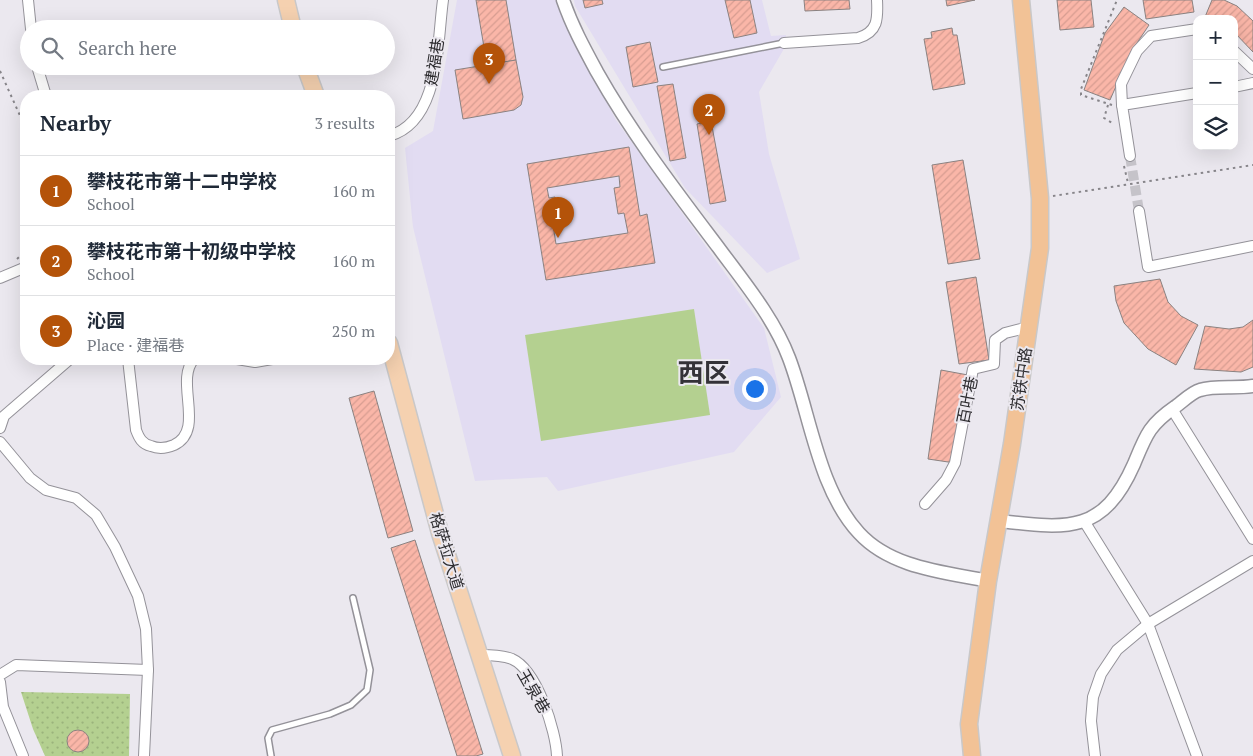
<!DOCTYPE html>
<html lang="en">
<head>
<meta charset="utf-8">
<style>
  body { margin:0; font-family:"PT Serif","Noto Sans SC",serif; background:#f2f2f3; color:#1f2937 }
  .controls { position:absolute; right:15px; top:15px; display:grid; overflow:hidden; border-radius:10px; box-shadow:0 5px 20px #0002 }
  .controls button { width:45px; height:45px; display:grid; place-items:center; padding:0; border:0; border-bottom:1px solid #e0e1e3; background:#fff; color:#1f2937; font:25px sans-serif }
  .you { position:absolute; left:754px; top:388px; width:18px; height:18px; margin:-12px; border:4px solid #fff; border-radius:50%; background:#1a73e8; box-shadow:0 0 0 8px #1a73e833 }
  .badge { display:grid; place-items:center; width:32px; height:32px; border-radius:50%; background:#b45309; color:#fff; font-size:16px; font-weight:700 }
  .pin { position:absolute; translate:-50% -41px; filter:drop-shadow(0 1px 2px #0008) }
  .pin::after { content:''; position:absolute; top:26px; width:18px; height:15px; background:inherit; clip-path:polygon(0 0,100% 0,50% 100%) }
  .list { margin:0; padding:0; list-style:none }
  h2 { display:flex; justify-content:space-between; align-items:center; height:65px; margin:0; padding:0 20px; font-size:21px }
  h2 small { font-size:16px; font-weight:400; color:#747a83 }
  .list li { display:grid; grid-template-columns:32px 1fr auto; gap:15px; align-items:center; box-sizing:border-box; height:70px; padding:0 20px; border-top:1px solid #e0e1e3 }
  .list b { display:block; font-size:19px; white-space:nowrap }
  .list p { margin:0; font-size:16px; white-space:nowrap; color:#747a83 }
  .list em { font-size:16px; font-style:normal; color:#747a83 }
  .icon { flex:none; width:28px; height:28px; fill:none; stroke:currentColor; stroke-width:2; stroke-linecap:round; stroke-linejoin:round }
  .map { position:relative; flex:none; width:1253px; height:756px; overflow:hidden }
  .search { position:absolute; background:#fff; box-shadow:0 5px 20px #0002; left:20px; top:20px; width:375px; height:55px; display:flex; align-items:center; gap:12px; box-sizing:border-box; padding:0 18px; border-radius:28px; color:#747a83; font-size:19px }
  .panel { position:absolute; background:#fff; box-shadow:0 5px 20px #0002; left:20px; top:90px; width:375px; height:275px; border-radius:20px }
  .map>svg:first-child { display:block }
  .education { fill:#e2dcf2 }
  .park { fill:url(#park-dots) }
  .pitch { fill:#b4d090 }
  .building { fill:url(#building-hatch); stroke:#8a8281; fill-rule:evenodd }
  .lines { fill:none; stroke-linecap:round; stroke-linejoin:round }
  .minor-tunnel { stroke:#c5c3c9; stroke-width:10; stroke-dasharray:10 5; stroke-linecap:butt }
  .service-casing { stroke:#949299; stroke-width:8 }
  .minor-casing { stroke:#949299; stroke-width:12 }
  .tertiary-casing { stroke:#949299; stroke-width:15 }
  .primary-casing { stroke:#c9c8c9; stroke-width:19 }
  .trunk-casing { stroke:#c9c8c9; stroke-width:19 }
  .path { stroke:#87858a; stroke-width:2; stroke-dasharray:2.5 4; stroke-linecap:butt }
  .service { stroke:#fff; stroke-width:5 }
  .minor { stroke:#fff; stroke-width:10 }
  .tertiary { stroke:#fff; stroke-width:12 }
  .primary { stroke:#f5d1b0; stroke-width:16 }
  .trunk { stroke:#f2c296; stroke-width:16 }
  .labels { text-anchor:middle; stroke-width:4; stroke-linejoin:round; paint-order:stroke }
  .street-label { font-size:16px; fill:#2e2d30; stroke:#ebe8ef }
  .town-label { font-size:26px; font-weight:bold; fill:#343238; stroke:#ebe8ef }
</style>
</head>
<body>
<div class="map">
<svg width="1253" height="756" viewBox="0 0 1253 756">
  <defs>
    <pattern id="park-dots" width="8" height="8" patternUnits="userSpaceOnUse" patternTransform="scale(1.25)"><rect width="8" height="8" fill="#b4d090"/><path d="M2 2h.1M6 6h.1" fill="none" stroke="#9bb37c" stroke-width="1.8" stroke-linecap="round"/></pattern>
    <pattern id="building-hatch" width="6" height="6" patternUnits="userSpaceOnUse" patternTransform="scale(1.25)"><rect width="6" height="6" fill="#fab6a8"/><path d="M-1 1l2-2M0 6l6-6M5 7l2-2" fill="none" stroke="#d79d91"/></pattern>
  </defs>
  <rect width="100%" height="100%" fill="#ebe8ef"/>
  <g class="education">
    <path d="M457 0H558L561 13 616 120 764 328 781 397 734 452 558 491 547 477 475 481 413 227 405 148 433 131Z"/>
    <path d="M574 0H762L771 36 786 35 785 47 759 92 769 154 800 259 767 273 685 188 575 6Z"/>
  </g>
  <path class="park" d="M21 692 130 694 129 756H45L33 729Z"/>
  <path class="pitch" d="M694 309 710 415 541 441 525 335Z"/>
  <g class="building">
    <path d="M476 0H506L516 60 487 65Z"/>
    <path d="M583 0H602L603 4 585 8Z"/>
    <path d="M725 0H750L757 33 734 38Z"/>
    <path d="M804 0H849L850 9 805 11Z"/>
    <path d="M946 0H975L947 6Z"/>
    <path d="M1057 0H1091L1094 27 1060 30Z"/>
    <path d="M1143 0H1192L1194 12 1146 19Z"/>
    <path d="M1212 0H1224L1237 6 1253 21V52L1234 32V19L1205 17Z"/>
    <path d="M1124 7 1149 25 1131 52 1110 100 1084 90 1105 33Z"/>
    <path d="M952 28 953 35H957L965 84 933 90 924 39 932 38 931 32Z"/>
    <path d="M650 42 658 82 633 87 626 47Z"/>
    <path d="M516 60 523 97 521 105 514 110 463 119 455 70Z"/>
    <path d="M673 84 686 158 670 161 657 86Z"/>
    <path d="M711 121 726 201 710 204 697 124Z"/>
    <path d="M629 147 640 216 647 214 655 263 546 280 527 164ZM619 176 620 187 614 188 618 214 624 213 628 233 556 244 553 225 559 224 555 197 549 198 547 188Z"/>
    <path d="M963 160 980 259 948 264 932 165Z"/>
    <path d="M976 277 989 360 959 364 946 282Z"/>
    <path d="M1160 279 1168 302 1181 316 1198 325 1176 365 1148 349 1124 323 1116 301 1114 286Z"/>
    <path d="M1253 320V367L1241 372 1194 369 1205 326 1229 329 1243 327Z"/>
    <path d="M941 370 968 375 955 463 928 459Z"/>
    <path d="M374 391 413 531 388 538 349 398Z"/>
    <path d="M415 540 483 754 476 756H457L391 548Z"/>
    <circle cx="78" cy="741" r="11"/>
  </g>
  <g class="lines">
    <path class="minor-tunnel" d="M1130 156 1139 211"/>
    <g class="service-casing">
      <g id="service">
        <path d="M663 67 784 43"/>
        <path d="M271 756 268 738 272 730 330 714 351 705 367 690 370 670 353 598"/>
      </g>
    </g>
    <g class="minor-casing">
      <g id="minor">
        <path d="M28 0 31 29"/>
        <path d="M784 43 858 38C878 32 878 19 877 0"/>
        <path d="M1234 51 1253 69"/>
        <path d="M37 66 46 96"/>
        <path d="M1234 87 1253 83"/>
        <path d="M1122 105 1121 84 1137 51 1151 36 1197 29"/>
        <path d="M389 136C440 122 437 43 443 0"/>
        <path d="M1130 156 1122 105 1197 93"/>
        <path d="M1139 211 1148 267 1253 246"/>
        <path d="M0 278 26 267"/>
        <path d="M128 359 136 430C139 438 142 444 151 446 158 449 167 448 174 445 206 430 174 381 194 359"/>
        <path d="M237 359 255 362 272 359"/>
        <path d="M1172 409 1253 539"/>
        <path d="M0 428 4 416 70 359"/>
        <path d="M0 442 30 478 46 490 76 498 96 515 115 547 138 596 146 629 148 670 144 756"/>
        <path d="M925 504 946 480 955 463 973 369 994 364 995 340 1005 333 1029 327"/>
        <path d="M1084 521 1148 624 1197 756"/>
        <path d="M481 655C491 655 502 655 512 659 537 670 556 731 557 756"/>
        <path d="M0 675 16 665 148 670"/>
        <path d="M0 682 3 707 23 756"/>
        <path d="M1095 756 1091 721 1093 697 1101 674 1117 650 1148 624 1253 561"/>
      </g>
    </g>
    <g class="tertiary-casing">
      <g id="tertiary">
        <path d="M563 0C572 26 584 48 597 72 632 134 675 190 718 247 743 281 774 318 789 358 810 413 818 489 859 533 891 568 944 572 988 581"/>
        <path d="M1000 521C1068 529 1103 534 1134 464 1146 435 1149 425 1175 407 1182 402 1192 392 1200 390 1216 385 1236 389 1253 386"/>
      </g>
    </g>
    <g class="primary-casing">
      <g id="primary">
        <path d="M286 0 293 29"/>
        <path d="M305 66 316 96"/>
        <path d="M389 343 440 533 512 756"/>
      </g>
    </g>
    <g class="trunk-casing">
      <path id="trunk" d="M972 756 969 724 988 581 1012 444 1040 248V198L1021 0"/>
    </g>
    <g class="path">
      <path d="M0 71 26 129"/>
      <path d="M1108 105 1104 118 1114 124"/>
      <path d="M1112 105 1081 95V89L1117 0"/>
      <path d="M1124 166 1128 183"/>
      <path d="M1053 196 1253 165"/>
      <path d="M17 259 26 251"/>
    </g>
    <use href="#service" class="service"/>
    <use href="#minor" class="minor"/>
    <use href="#tertiary" class="tertiary"/>
    <use href="#primary" class="primary"/>
    <use href="#trunk" class="trunk"/>
  </g>
  <g class="labels">
    <g class="street-label">
      <text transform="translate(434 62) rotate(-81)" y="6">建福巷</text>
      <text transform="translate(1021 379) rotate(-82)" y="6">苏铁中路</text>
      <text transform="translate(967 400) rotate(-79)" y="6">百叶巷</text>
      <text transform="translate(447 551) rotate(73)" y="6">格萨拉大道</text>
      <text transform="translate(534 691) rotate(60)" y="6">玉泉巷</text>
    </g>
    <g class="town-label">
      <text x="704" y="382">西区</text>
    </g>
  </g>
</svg>
<div class="controls">
<button>+</button>
<button>−</button>
<button><svg class="icon" aria-label="layers" viewBox="0 0 24 24"><path d="M12 4l9 5-9 5-9-5zM3 14l9 5 9-5"/></svg></button>
</div>
<div class="you"></div>
<div class="pin badge" style="left:558px;top:238px">1</div>
<div class="pin badge" style="left:709px;top:135px">2</div>
<div class="pin badge" style="left:489px;top:84px">3</div>
<div class="search"><svg class="icon" aria-label="search" viewBox="0 0 24 24"><circle cx="10" cy="10" r="6"/><path d="M15 15l6 6"/></svg>Search here</div>
<section class="panel">
<h2>Nearby<small>3 results</small></h2>
<ul class="list">
<li><span class="badge">1</span><div><b>攀枝花市第十二中学校</b><p>School</p></div><em>160 m</em></li>
<li><span class="badge">2</span><div><b>攀枝花市第十初级中学校</b><p>School</p></div><em>160 m</em></li>
<li><span class="badge">3</span><div><b>沁园</b><p>Place · 建福巷</p></div><em>250 m</em></li>
</ul>
</section>
</div>
</body>
</html>
